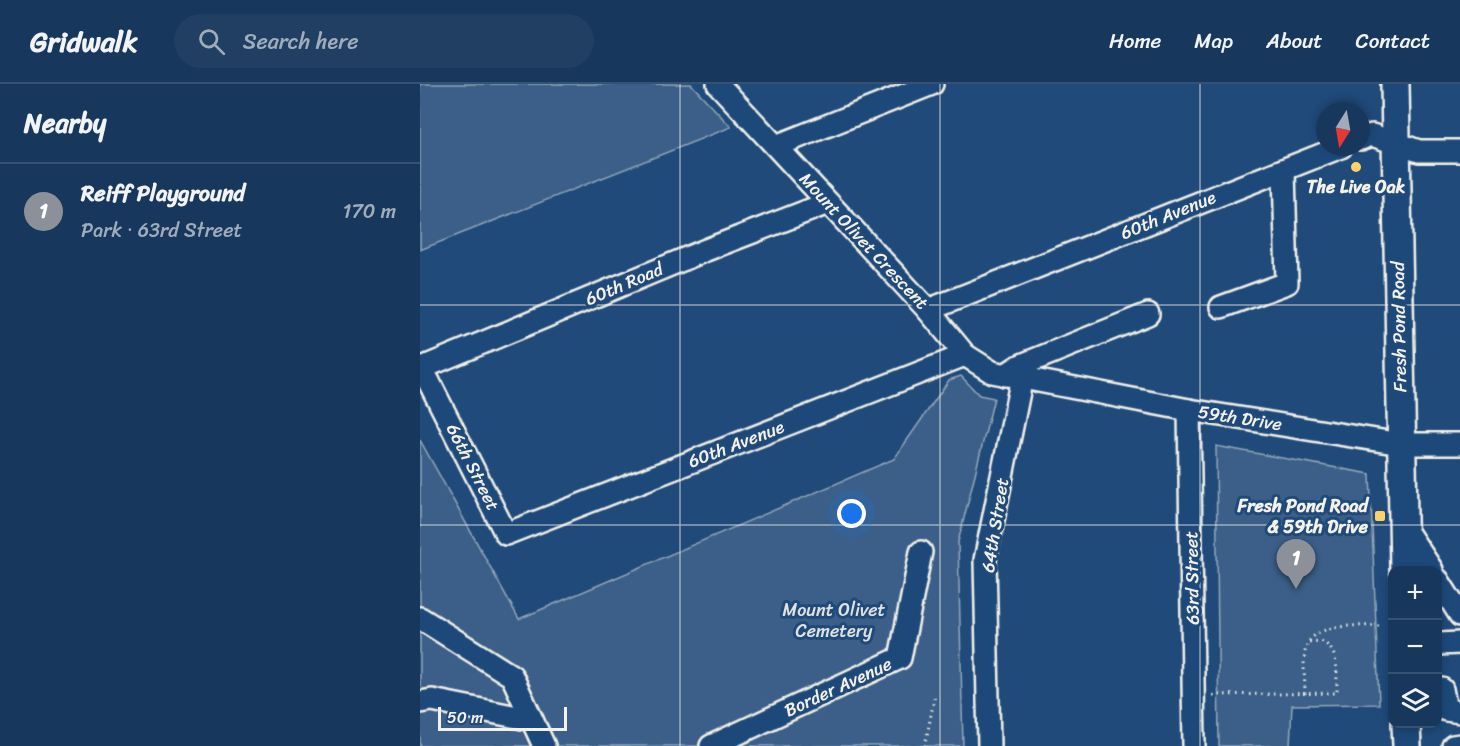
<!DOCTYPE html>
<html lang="en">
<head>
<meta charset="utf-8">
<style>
  body { margin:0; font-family:Sriracha,sans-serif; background:#203f62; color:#f1f3f6 }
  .controls { position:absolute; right:18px; bottom:18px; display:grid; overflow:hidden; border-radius:12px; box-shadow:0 3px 9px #0003 }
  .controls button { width:54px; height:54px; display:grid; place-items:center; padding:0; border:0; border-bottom:2px solid #365272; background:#17385c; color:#f1f3f6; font:30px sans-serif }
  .compass { position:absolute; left:896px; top:18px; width:54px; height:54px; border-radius:50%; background:#17385c; box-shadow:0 3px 9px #0003; rotate:191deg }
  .scale { position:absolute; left:18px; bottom:15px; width:129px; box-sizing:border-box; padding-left:6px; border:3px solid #f4f1e8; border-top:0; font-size:16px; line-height:21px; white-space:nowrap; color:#f4f1e8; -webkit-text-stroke:4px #1f4a7a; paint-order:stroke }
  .you { position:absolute; left:432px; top:430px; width:21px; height:21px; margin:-15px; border:4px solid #fff; border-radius:50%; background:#1a73e8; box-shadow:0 0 0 9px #1a73e833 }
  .badge { display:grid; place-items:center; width:39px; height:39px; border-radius:50%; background:#8c9099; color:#fff; font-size:20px; font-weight:700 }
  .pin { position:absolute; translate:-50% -50px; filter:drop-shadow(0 2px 3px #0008) }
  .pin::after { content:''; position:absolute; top:32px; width:21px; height:18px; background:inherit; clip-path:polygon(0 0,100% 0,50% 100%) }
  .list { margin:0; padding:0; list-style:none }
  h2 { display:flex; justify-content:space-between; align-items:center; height:78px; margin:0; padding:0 24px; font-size:26px }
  h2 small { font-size:20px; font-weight:400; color:#9eacbb }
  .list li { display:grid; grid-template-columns:39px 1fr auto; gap:18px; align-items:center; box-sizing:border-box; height:96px; padding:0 24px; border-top:2px solid #365272 }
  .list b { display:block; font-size:22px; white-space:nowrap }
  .list p { margin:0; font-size:20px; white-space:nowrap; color:#9eacbb }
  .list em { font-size:20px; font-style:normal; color:#9eacbb }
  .icon { flex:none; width:33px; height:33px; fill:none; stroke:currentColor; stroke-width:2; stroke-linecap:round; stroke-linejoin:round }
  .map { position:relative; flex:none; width:1040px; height:662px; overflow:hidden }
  header { display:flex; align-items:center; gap:36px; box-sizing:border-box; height:84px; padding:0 30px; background:#17385c; border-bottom:2px solid #365272 }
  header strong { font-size:28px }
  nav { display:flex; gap:33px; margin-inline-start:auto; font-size:21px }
  .search { width:420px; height:54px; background:#203f62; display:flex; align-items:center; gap:15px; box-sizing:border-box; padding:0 21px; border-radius:33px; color:#9eacbb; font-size:22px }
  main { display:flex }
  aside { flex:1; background:#17385c }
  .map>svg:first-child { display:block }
  .green { fill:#3a5f88; stroke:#97a8b8; stroke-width:1.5 }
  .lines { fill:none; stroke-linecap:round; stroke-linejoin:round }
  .minor-casing { stroke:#f4f1e8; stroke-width:26 }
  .major-casing { stroke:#f4f1e8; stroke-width:32 }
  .path { stroke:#f4f1e8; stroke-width:3; stroke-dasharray:1.5 4.5; stroke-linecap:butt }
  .minor { stroke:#1f4a7a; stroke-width:21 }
  .major { stroke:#1f4a7a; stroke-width:27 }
  .grid { fill:none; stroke:#f4f1e8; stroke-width:1.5; stroke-opacity:0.55 }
  .poi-dot { fill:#ffd166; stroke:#1f4a7a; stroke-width:2 }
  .labels { text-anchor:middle; stroke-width:6; stroke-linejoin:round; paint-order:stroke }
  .poi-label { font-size:18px; font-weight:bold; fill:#f4f1e8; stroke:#1f4a7a }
  .street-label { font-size:18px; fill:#f4f1e8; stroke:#1f4a7a }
  .park-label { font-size:18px; fill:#e1e2de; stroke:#1f4a7a }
</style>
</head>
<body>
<header>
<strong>Gridwalk</strong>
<div class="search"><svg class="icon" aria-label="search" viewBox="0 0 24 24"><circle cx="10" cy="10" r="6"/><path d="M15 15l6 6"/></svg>Search here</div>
<nav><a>Home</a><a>Map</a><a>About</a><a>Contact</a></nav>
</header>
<main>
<aside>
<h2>Nearby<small></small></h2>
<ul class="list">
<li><span class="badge">1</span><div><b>Reiff Playground</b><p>Park · 63rd Street</p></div><em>170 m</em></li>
</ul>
</aside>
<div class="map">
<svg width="1040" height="662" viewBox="0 0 1040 662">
  <rect width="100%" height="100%" fill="#1f4a7a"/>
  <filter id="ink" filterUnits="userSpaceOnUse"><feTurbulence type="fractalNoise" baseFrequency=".0167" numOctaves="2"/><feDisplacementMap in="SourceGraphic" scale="12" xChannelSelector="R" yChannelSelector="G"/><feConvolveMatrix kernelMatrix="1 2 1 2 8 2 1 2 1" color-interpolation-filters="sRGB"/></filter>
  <g filter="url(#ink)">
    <g class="green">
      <path d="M0 0H271L311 43 0 166Z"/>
      <path d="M541 292 559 311 574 314 538 458 543 662H0V356L99 535 474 375 529 296Z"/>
      <path d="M796 362 950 390 959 620 872 621 870 662H799Z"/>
    </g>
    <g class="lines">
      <g class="minor-casing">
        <g id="minor">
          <path d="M298 0 508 226 545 271 572 288 769 326 981 360H1040"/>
          <path d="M941 55 952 51 999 67H1040"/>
          <path d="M356 62 512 0"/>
          <path d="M408 119 286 166 2 284 86 450 545 271"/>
          <path d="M801 223 867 199 864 86"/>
          <path d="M508 226 921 63"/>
          <path d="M585 291 599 282 728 230"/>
          <path d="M769 326 774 662"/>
          <path d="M983 442 1012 486"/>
          <path d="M1018 496 1040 531"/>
          <path d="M0 534 92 592 124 662"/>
          <path d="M1018 560 1040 559"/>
          <path d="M1018 605H1022L1026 626 1040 628"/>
          <path d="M0 618 12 616 112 636"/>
          <path d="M291 662 480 574 501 468"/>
          <path d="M569 662 565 476 602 293"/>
          <path d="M1033 662 1040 661"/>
        </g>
      </g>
      <g class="major-casing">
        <g id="major">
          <path d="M975 0 984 486"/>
          <path d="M986 640 987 662"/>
        </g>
      </g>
      <g class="path">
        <path d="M885 610C885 596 883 581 885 568 889 537 939 542 962 542"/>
        <path d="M793 611 917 609C916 590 921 567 901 557L888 558"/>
        <path d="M505 662 515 610"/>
      </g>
      <use href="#minor" class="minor"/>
      <use href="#major" class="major"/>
    </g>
  </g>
  <path class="grid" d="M260 0V662M520 0V662M780 0V662M0 221H1040M0 441H1040"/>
  <g class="poi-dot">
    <circle cx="936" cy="83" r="6"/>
    <rect x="954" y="426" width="12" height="12" rx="3"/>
  </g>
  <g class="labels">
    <g class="poi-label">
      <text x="936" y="109">The Live Oak</text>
      <text x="948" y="428" text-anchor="end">Fresh Pond Road<tspan x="948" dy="21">&amp; 59th Drive</tspan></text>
    </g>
    <g class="street-label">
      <text transform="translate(748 131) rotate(-22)" y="6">60th Avenue</text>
      <text transform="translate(444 157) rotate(47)" y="6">Mount Olivet Crescent</text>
      <text transform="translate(204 200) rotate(-23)" y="6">60th Road</text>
      <text transform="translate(979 243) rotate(-91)" y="6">Fresh Pond Road</text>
      <text transform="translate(820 334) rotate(9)" y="6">59th Drive</text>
      <text transform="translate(316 360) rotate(-21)" y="6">60th Avenue</text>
      <text transform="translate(53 383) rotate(63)" y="6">66th Street</text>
      <text transform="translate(575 441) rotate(-81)" y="6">64th Street</text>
      <text transform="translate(772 494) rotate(-91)" y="6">63rd Street</text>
      <text transform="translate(418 603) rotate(-25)" y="6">Border Avenue</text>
    </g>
    <g class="park-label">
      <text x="414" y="532">Mount Olivet<tspan x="414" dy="21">Cemetery</tspan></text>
    </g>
  </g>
</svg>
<div class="controls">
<button>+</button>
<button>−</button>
<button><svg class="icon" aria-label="layers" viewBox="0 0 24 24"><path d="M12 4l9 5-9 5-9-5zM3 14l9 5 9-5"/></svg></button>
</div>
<svg class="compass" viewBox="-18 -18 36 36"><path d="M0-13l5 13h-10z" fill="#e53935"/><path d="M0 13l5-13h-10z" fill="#9eacbb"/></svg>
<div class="scale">50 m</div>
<div class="you"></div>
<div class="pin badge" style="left:876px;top:505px">1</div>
</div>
</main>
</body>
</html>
